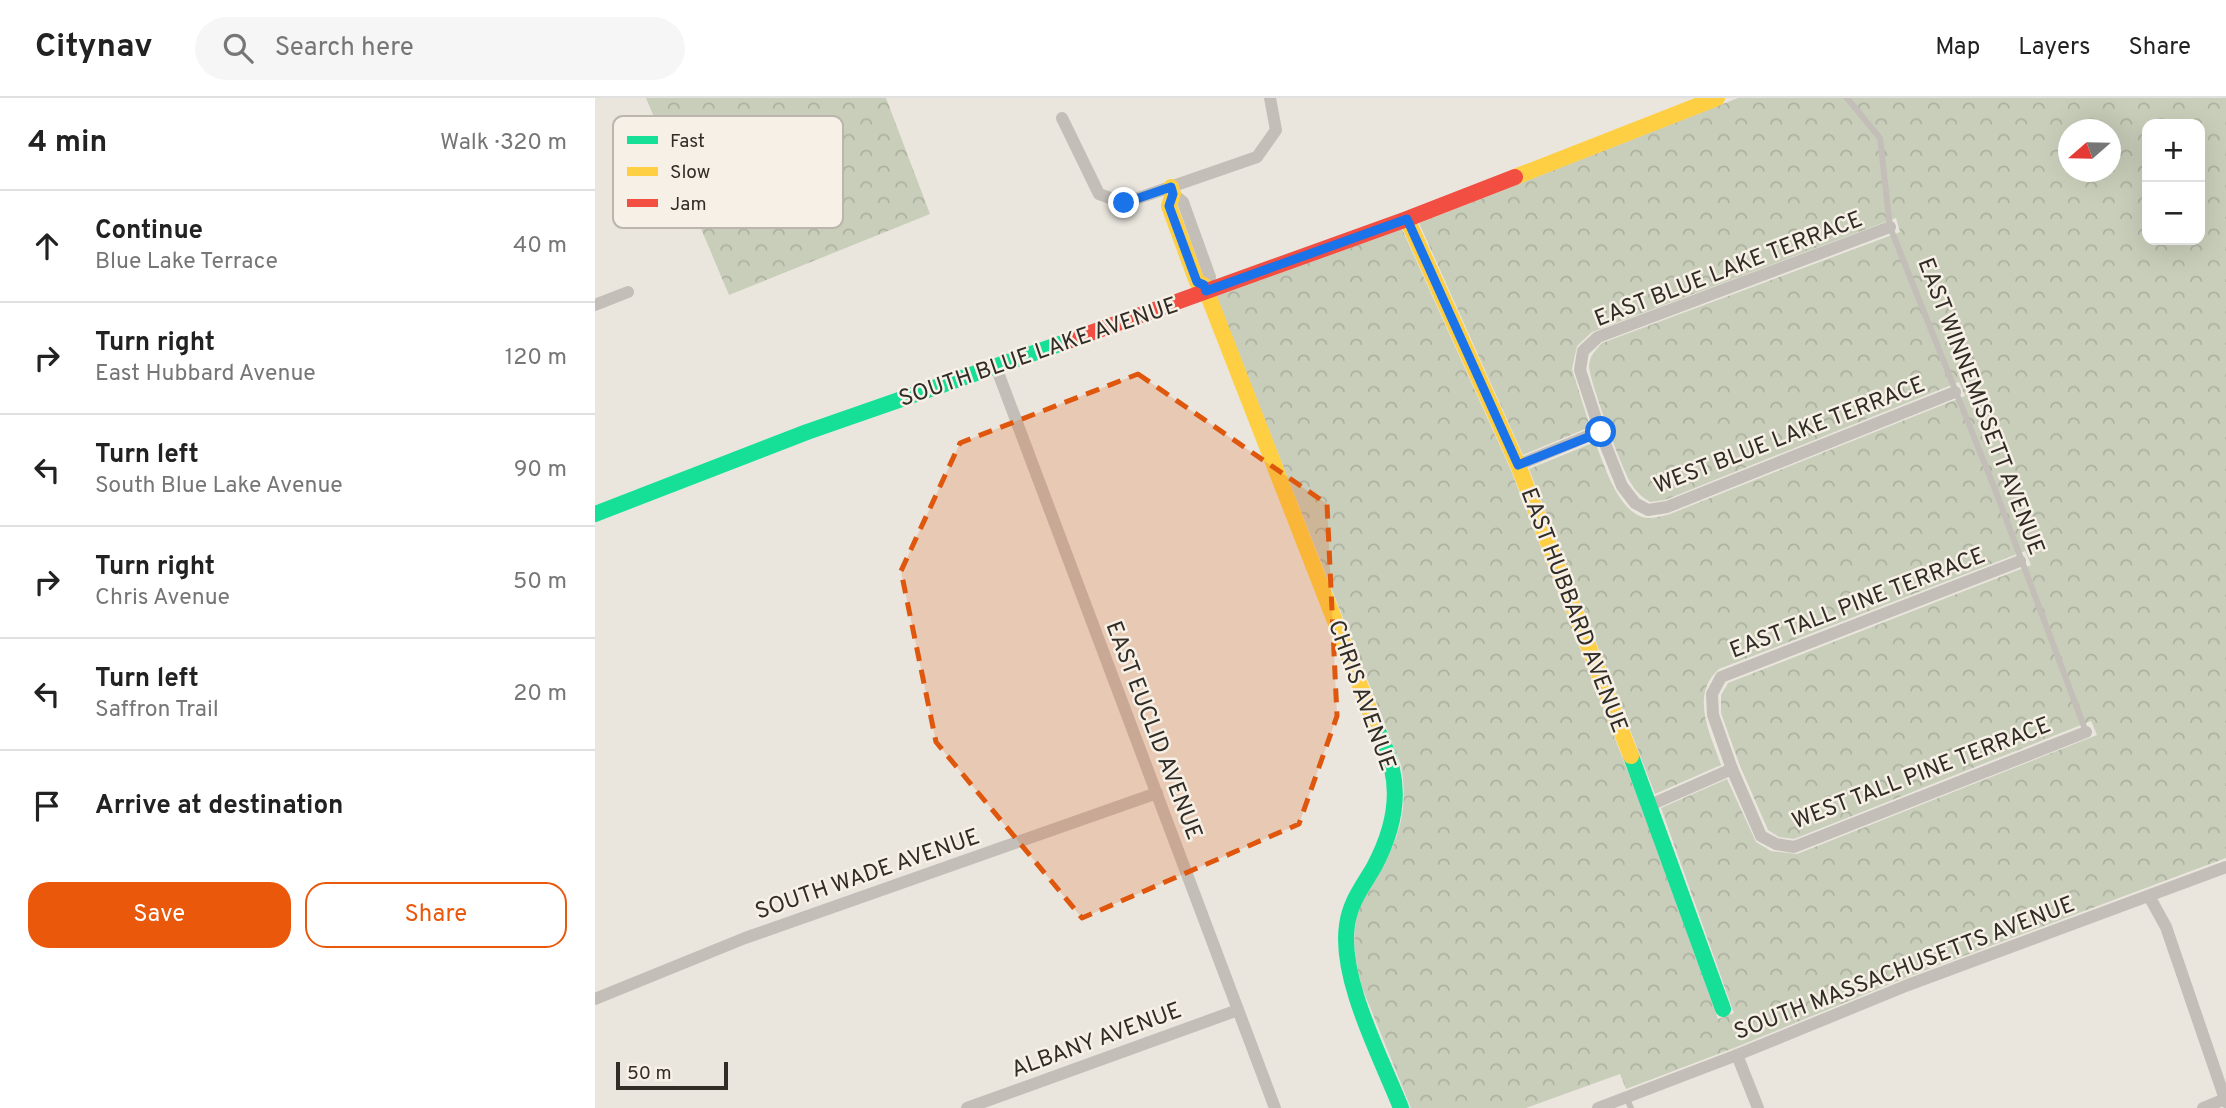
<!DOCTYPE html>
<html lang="en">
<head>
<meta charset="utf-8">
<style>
  body { margin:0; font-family:Overpass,sans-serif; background:#f6f6f6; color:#222 }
  .controls { position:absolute; right:21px; top:21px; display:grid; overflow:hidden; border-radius:14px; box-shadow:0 7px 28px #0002 }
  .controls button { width:63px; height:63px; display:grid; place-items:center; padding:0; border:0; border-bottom:2px solid #e0e0e0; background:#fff; color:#222; font:35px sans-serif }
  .compass { position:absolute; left:1463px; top:21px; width:63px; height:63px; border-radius:50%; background:#fff; box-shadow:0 7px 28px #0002; rotate:250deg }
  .scale { position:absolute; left:21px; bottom:18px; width:112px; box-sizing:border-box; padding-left:7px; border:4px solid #322c27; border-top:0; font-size:19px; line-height:24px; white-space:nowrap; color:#322c27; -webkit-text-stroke:5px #f6f0e6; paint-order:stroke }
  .stop { position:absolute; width:21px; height:21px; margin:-16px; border:5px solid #1a73e8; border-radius:50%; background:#fff }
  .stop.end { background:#1a73e8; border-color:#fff; box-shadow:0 2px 7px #0008 }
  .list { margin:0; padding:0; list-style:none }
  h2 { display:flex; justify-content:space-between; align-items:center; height:91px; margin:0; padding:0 28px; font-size:30px }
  h2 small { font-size:23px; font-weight:400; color:#767676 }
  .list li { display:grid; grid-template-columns:46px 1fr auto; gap:21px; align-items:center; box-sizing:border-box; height:112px; padding:0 28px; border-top:2px solid #e0e0e0 }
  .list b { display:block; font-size:26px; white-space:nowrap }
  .list p { margin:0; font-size:23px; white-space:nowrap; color:#767676 }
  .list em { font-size:23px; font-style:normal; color:#767676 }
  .actions { display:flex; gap:14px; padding:21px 28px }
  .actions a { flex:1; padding:16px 0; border:2px solid #ea580c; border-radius:21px; text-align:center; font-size:24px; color:#ea580c }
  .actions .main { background:#ea580c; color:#fff }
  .icon { flex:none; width:38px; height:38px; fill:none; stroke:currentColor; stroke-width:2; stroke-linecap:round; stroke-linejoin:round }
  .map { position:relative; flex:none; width:1631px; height:1010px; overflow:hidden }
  header { display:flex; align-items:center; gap:42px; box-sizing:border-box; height:98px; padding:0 35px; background:#fff; border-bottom:2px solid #e0e0e0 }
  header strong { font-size:33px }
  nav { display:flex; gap:38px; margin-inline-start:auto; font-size:24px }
  .search { width:490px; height:63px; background:#f6f6f6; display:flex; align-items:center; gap:18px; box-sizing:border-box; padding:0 24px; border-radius:38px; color:#767676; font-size:26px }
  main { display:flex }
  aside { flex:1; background:#fff }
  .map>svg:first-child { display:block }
  .forest { fill:url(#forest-crowns); fill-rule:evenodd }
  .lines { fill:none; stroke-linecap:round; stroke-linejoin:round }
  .lane { stroke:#c3beb8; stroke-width:6 }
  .street { stroke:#c3beb8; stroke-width:12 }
  .fast { stroke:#16e098; stroke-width:16 }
  .slow { stroke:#ffcf43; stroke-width:16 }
  .jam { stroke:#f24e42; stroke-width:16 }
  .route { stroke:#1a73e8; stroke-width:9 }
  .marked { fill:#df570d; fill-opacity:0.2; stroke:#df570d; stroke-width:5; stroke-dasharray:14 9; stroke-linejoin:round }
  .labels { text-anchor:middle; stroke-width:5; stroke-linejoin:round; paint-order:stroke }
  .street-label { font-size:23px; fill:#322c27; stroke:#f6f0e6 }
  .key { fill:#f6f0e6; stroke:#bbb5ad; stroke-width:2 }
  .key-label { font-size:19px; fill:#322c27 }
</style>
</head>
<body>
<header>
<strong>Citynav</strong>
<div class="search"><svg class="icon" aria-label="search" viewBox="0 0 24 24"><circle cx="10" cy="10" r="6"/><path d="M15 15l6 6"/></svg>Search here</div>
<nav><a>Map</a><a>Layers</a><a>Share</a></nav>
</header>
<main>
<aside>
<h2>4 min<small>Walk · 320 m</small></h2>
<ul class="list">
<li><svg class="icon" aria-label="ahead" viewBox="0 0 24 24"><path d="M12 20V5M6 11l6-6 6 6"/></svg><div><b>Continue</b><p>Blue Lake Terrace</p></div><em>40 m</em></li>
<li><svg class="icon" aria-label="right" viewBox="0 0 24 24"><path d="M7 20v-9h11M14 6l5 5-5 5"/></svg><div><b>Turn right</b><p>East Hubbard Avenue</p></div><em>120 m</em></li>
<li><svg class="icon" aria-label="left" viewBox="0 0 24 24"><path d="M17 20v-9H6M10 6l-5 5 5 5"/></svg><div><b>Turn left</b><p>South Blue Lake Avenue</p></div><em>90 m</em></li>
<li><svg class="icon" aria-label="right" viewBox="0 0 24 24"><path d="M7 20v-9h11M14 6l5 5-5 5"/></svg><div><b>Turn right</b><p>Chris Avenue</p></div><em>50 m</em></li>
<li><svg class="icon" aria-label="left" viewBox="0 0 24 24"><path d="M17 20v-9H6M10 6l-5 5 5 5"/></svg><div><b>Turn left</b><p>Saffron Trail</p></div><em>20 m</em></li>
<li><svg class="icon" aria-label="arrive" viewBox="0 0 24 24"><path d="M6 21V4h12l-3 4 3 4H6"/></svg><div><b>Arrive at destination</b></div></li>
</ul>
<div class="actions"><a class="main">Save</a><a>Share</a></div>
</aside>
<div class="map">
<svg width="1631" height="1010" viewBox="0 0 1631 1010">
  <defs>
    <pattern id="forest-crowns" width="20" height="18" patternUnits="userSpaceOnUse" patternTransform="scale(1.75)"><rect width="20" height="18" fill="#c9ceba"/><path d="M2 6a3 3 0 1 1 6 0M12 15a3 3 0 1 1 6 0" fill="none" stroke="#adb1a0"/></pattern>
  </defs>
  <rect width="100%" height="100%" fill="#eae6de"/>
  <g class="forest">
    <path d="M51 0H291L335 116 134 197Z"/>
    <path d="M1143 0H1631V760L1310 880 1139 950 1031 991 1025 976 931 1010H816L768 892C760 865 755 834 765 807 769 797 776 789 782 779 804 741 814 712 806 667L621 198 807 131 915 370 1047 710 1123 921 1139 915 1066 710 1132 681 1161 744 1176 753 1202 756 1502 637 1496 623 1199 741 1184 739 1173 732 1145 668 1126 615V597L1133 585 1436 467 1430 453 1124 571C1094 597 1116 637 1126 667L1060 696 934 371 1000 344C1009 366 1024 418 1053 420 1060 420 1068 418 1075 416L1370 298 1364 284 1070 402 1055 404C1047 399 1041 394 1036 385 1027 372 994 281 994 268 995 257 1000 253 1007 245L1305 134 1301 120 997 234 982 248 977 271 995 329 928 357 824 125ZM1552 26H1605V142H1552ZM1474 32H1516V74H1474Z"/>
  </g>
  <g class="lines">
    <g class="lane">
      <path d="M1252 0 1285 40 1295 129 1401 394 1491 634"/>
      <path d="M1031 999 1036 1010"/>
    </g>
    <g class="street">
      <path d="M467 20 504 96 529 105 662 59 681 32 675 0"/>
      <path d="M578 96 588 104 615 179 609 187"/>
      <path d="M1295 129 1003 239 988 253 985 272 1005 333 1027 388 1040 405 1053 412 1072 409 1360 294"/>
      <path d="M0 207 33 194"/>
      <path d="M401 269 680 1010"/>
      <path d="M923 367 1005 333"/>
      <path d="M1425 463 1126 579 1117 596 1118 617 1137 671 1166 738 1181 746 1199 749 1491 634"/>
      <path d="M1055 707 1137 671"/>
      <path d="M1554 798 1571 829 1631 1004"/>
      <path d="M0 901 150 840 562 695"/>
      <path d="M1142 957 1163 1010"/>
      <path d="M372 1010 643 912"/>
      <path d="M1003 1010 1142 957 1313 887 1631 769"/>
      <path d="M1608 1010 1630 1001"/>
    </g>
    <g class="fast">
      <path d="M0 416 212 334 476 242"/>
      <path d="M780 626C786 640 794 656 797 671 805 705 795 739 779 769 768 788 755 804 752 827 744 881 786 959 806 1010"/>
      <path d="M1036 658 1128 911"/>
    </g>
    <g class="slow">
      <path d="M920 79 1122 0"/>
      <path d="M576 89 578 96 574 108 602 184 609 187 780 626"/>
      <path d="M812 121 923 367 1036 658"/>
    </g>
    <path class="jam" d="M476 242 812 121 920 79"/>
  </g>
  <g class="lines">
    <path class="route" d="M529 105 576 89 578 96 574 108 602 184 609 187 611 193 812 121 923 367 1006 334"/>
  </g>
  <path class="marked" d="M543 276 732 406 742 618 704 726 487 820 341 644 306 473 365 345Z"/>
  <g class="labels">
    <g class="street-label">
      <text transform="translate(1133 170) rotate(-21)" y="8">EAST BLUE LAKE TERRACE</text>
      <text transform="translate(443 253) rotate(-19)" y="8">SOUTH BLUE LAKE AVENUE</text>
      <text transform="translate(1387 308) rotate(69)" y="8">EAST WINNEMISSETT AVENUE</text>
      <text transform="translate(1194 336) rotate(-21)" y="8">WEST BLUE LAKE TERRACE</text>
      <text transform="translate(1262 504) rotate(-21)" y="8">EAST TALL PINE TERRACE</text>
      <text transform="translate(980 512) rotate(69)" y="8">EAST HUBBARD AVENUE</text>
      <text transform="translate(768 597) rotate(70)" y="8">CHRIS AVENUE</text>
      <text transform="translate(560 632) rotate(69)" y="8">EAST EUCLID AVENUE</text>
      <text transform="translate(1326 674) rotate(-21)" y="8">WEST TALL PINE TERRACE</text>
      <text transform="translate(272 775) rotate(-19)" y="8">SOUTH WADE AVENUE</text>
      <text transform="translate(1309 869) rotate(-21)" y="8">SOUTH MASSACHUSETTS AVENUE</text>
      <text transform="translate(501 941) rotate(-20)" y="8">ALBANY AVENUE</text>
    </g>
  </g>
  <rect x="18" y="18" width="230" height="112" rx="10" class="key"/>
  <rect x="32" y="38" width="31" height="8" fill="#16e098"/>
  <rect x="32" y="69" width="31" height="9" fill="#ffcf43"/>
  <rect x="32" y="101" width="31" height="8" fill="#f24e42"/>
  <g class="key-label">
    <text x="75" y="49">Fast</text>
    <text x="75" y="80">Slow</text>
    <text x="75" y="112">Jam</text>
  </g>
</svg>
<div class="controls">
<button>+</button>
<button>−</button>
</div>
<svg class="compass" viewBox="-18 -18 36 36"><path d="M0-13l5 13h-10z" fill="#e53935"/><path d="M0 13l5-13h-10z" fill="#767676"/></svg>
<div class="scale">50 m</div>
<div class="stop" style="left:1006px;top:334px"></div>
<div class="stop end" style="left:529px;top:105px"></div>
</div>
</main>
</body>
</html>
